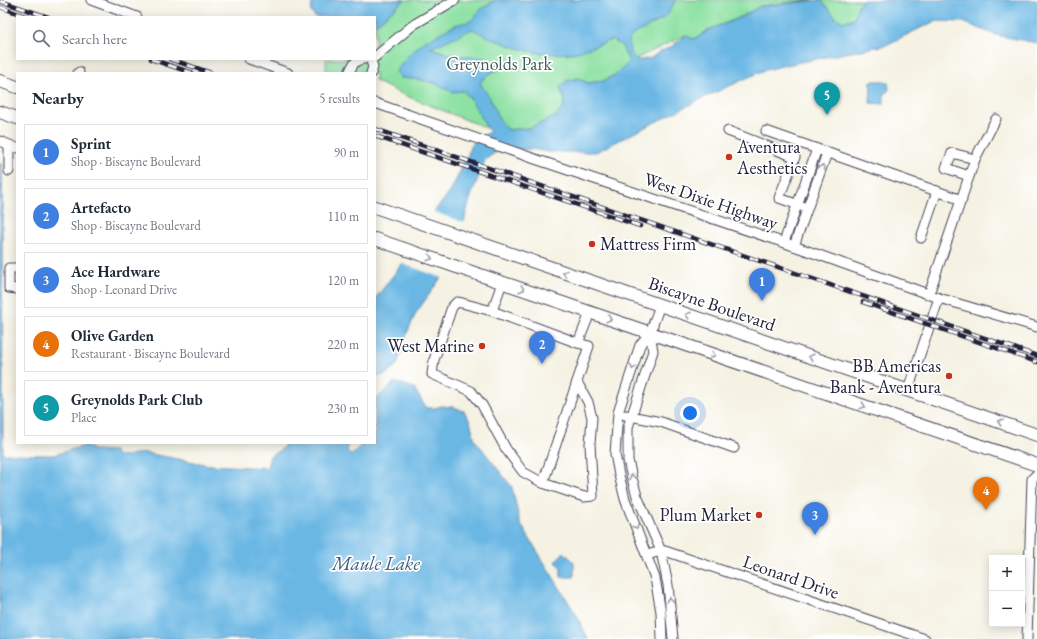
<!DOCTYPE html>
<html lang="en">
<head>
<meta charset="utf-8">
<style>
  body { margin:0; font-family:"EB Garamond",serif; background:#f2f2f3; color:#1f2937 }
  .controls { position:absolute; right:12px; bottom:12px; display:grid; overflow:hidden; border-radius:0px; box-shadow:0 2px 10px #0003 }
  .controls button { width:36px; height:36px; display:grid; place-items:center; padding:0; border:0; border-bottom:1px solid #e0e1e3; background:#fff; color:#1f2937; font:20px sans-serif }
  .you { position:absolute; left:690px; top:413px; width:14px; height:14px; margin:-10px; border:3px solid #fff; border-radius:50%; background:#1a73e8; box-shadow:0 0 0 6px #1a73e833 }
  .badge { display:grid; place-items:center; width:26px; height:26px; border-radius:50%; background:#0f766e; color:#fff; font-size:13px; font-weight:700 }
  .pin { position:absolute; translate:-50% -33px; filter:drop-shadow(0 1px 2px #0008) }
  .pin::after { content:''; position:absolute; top:21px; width:14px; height:12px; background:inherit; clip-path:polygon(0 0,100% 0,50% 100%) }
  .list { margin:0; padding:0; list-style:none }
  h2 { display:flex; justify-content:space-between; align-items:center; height:52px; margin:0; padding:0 16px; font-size:17px }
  h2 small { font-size:13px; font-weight:400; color:#747a83 }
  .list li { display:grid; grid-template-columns:26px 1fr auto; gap:12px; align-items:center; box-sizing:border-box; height:56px; margin:0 8px 8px; padding:0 8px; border:1px solid #e0e1e3; border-radius:0px }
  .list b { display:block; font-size:15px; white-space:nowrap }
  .list p { margin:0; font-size:13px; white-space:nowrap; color:#747a83 }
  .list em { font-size:13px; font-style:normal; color:#747a83 }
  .icon { flex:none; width:22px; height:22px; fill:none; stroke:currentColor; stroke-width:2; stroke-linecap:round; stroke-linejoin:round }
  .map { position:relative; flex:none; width:1037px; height:639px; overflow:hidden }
  .search { position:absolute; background:#fff; box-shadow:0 2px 10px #0003; left:16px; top:16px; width:360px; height:44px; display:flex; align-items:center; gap:10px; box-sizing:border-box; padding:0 14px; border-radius:0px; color:#747a83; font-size:15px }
  .panel { position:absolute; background:#fff; box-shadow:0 2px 10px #0003; left:16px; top:72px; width:360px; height:372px; border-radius:0px }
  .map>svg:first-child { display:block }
  .green { fill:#8ce1a3; stroke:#57826f }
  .water { fill:#6bb7e4; stroke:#466c90; fill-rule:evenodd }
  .pier { fill:#f5f2e3 }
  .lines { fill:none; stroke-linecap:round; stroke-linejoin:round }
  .minor-casing { stroke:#424154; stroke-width:11 }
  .major-casing { stroke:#424154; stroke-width:14 }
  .minor { stroke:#fff; stroke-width:9 }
  .major { stroke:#fff; stroke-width:12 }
  .rail-casing { stroke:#22223b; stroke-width:4.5 }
  .rail { stroke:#fff; stroke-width:3; stroke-dasharray:9; stroke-linecap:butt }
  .oneway { stroke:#9c9ca7 }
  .poi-dot { fill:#c8321e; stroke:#fff; stroke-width:1.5 }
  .labels { text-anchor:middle; stroke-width:3.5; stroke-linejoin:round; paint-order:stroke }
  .park-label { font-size:18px; fill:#425b5a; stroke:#fff }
  .poi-label { font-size:18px; fill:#22223b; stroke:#fff; text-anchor:end }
  .street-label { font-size:18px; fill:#22223b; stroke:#fff }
  .water-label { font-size:19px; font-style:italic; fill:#3f5e7f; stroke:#fff }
</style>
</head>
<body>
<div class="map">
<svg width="1037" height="639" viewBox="0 0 1037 639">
  <rect width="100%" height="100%" fill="#fff"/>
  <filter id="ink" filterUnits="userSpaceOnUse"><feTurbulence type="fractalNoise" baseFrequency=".025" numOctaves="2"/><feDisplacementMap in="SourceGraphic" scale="8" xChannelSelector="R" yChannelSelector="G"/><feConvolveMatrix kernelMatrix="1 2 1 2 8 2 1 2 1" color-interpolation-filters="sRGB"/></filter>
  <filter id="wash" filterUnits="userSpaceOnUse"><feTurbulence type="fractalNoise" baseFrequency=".012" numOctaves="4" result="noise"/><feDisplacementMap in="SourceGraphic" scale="16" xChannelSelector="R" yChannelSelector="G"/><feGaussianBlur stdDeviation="0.9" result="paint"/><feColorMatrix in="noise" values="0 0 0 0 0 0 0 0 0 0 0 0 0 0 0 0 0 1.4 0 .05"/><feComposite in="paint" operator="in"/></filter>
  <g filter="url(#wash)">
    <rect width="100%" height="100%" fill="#f5f2e3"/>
    <g class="green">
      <path d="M326 0H812L761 6 737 19 708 30 699 37 692 39 686 35 629 62 617 74 603 81 588 83 578 78 560 87 565 101 563 108 553 118 529 128 494 131 404 95 375 81V73H326V59H375V17Z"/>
      <path d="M821 0H862L858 6 854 18 843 22 837 19Z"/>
    </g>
    <g class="water">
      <path d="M314 0H405L376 24 375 17H315L311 12 312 3Z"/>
      <path d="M495 0H676L666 17 631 36 629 40 630 53 635 59 640 60 651 58 659 52 671 47 686 35 692 39 699 37 708 30 737 19 761 6 821 0 837 19 843 22 854 18 858 6 862 0H1037V43L996 35 963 22 935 21 886 45 786 65 762 71 699 100 596 152H548L531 149 496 152 485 160 470 199 460 237 450 265 416 313 408 331 397 365 386 374 376 377 375 382V299L411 252 424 224 450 192 468 155 470 147 477 139 490 132 487 128 472 101 464 91 452 92 435 83 415 79 401 78 396 71 408 56 422 43 455 25 471 21 481 9ZM472 29C505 45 532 57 570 53 583 52 599 44 612 40L622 46 629 62 617 74 603 81 588 83 578 78 566 81 560 87 565 101 563 108 553 118 529 128 508 130 499 119 491 100 480 83 487 75 499 69 488 59 449 54 431 48Z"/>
      <path d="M871 81H885L888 83 889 89 887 92 884 93V104L870 103Z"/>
      <path d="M0 164H2L3 454 53 455 87 445 93 450 114 451 117 456 123 457 134 454 146 453 210 465 267 468 270 456 283 448 285 443H347V450L352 455 363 443H375V401C380 394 388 391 393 383H399L414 388 426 408H435L441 406 454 407 464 411 470 421 475 440 512 487 520 523 577 616 588 639H0Z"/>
      <path d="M564 552 574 562V577H561V567L555 561Z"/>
    </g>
    <path class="pier" d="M431 211 466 223 451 265 443 278 400 263 410 251 422 223Z"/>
  </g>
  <g filter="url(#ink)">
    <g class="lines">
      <g class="minor-casing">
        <g id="minor">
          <path d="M91 0 137 17"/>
          <path d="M375 57 413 25 455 0"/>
          <path d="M249 59 288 73"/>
          <path d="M371 61 373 67 371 73"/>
          <path d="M78 73 79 72"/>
          <path d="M349 73C352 66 355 59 364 59"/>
          <path d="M375 103 535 159 794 246 939 298 1037 327"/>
          <path d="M728 131 795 157 779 198 807 208"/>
          <path d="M766 131 962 200"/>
          <path d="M0 141 17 148"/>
          <path d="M9 145V171"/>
          <path d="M969 176 946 168 952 153 975 159"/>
          <path d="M921 238 937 191"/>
          <path d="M784 242 817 149"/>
          <path d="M794 246 827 153"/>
          <path d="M17 268H9V288L17 289"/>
          <path d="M502 283 492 311 578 343 590 313"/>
          <path d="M929 294 975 159 996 119"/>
          <path d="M660 305 650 333 640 345 618 413 615 454 619 475 625 499 655 578 661 612 662 639"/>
          <path d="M492 311 462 303 457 302 452 307 434 360 432 374 471 391 482 405 506 449 523 472 543 483 589 346 578 343"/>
          <path d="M650 333 653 351 628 427V460L632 478 637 496 661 551 668 585 673 639"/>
          <path d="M908 390 939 298"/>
          <path d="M625 415 661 422 734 448"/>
          <path d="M543 483 584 497 593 496 590 444 592 418 588 402 577 382"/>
          <path d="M647 555 661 551H665L925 639"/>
          <path d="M1027 639 1032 479 1037 474"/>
        </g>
      </g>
      <g class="major-casing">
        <g id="major">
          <path d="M0 81 17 87"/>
          <path d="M0 112 17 118"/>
          <path d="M375 207 1037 435"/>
          <path d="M375 239 1037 465"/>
        </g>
      </g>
      <use href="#minor" class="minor"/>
      <use href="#major" class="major"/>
      <g class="rail-casing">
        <g id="rail">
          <path d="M0 1 48 17"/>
          <path d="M0 7 28 17"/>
          <path d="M151 59 192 73"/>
          <path d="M170 59 211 73"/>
          <path d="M375 129 1037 356"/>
          <path d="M375 136 640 226"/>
          <path d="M863 302 1037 362"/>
        </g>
      </g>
      <use href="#rail" class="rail"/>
    </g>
    <defs><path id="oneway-chevron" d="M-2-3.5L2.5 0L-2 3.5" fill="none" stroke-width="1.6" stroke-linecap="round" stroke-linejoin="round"/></defs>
    <g class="oneway">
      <use href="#oneway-chevron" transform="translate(822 167) rotate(-71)"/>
      <use href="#oneway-chevron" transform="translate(430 258) rotate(18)"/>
      <use href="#oneway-chevron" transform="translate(565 273) rotate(-161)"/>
      <use href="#oneway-chevron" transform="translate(522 289) rotate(19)"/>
      <use href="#oneway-chevron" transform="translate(688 315) rotate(-161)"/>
      <use href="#oneway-chevron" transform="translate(609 319) rotate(19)"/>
      <use href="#oneway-chevron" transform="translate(713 355) rotate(19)"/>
      <use href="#oneway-chevron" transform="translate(811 357) rotate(-161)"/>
      <use href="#oneway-chevron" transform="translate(633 367) rotate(108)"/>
      <use href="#oneway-chevron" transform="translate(863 406) rotate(19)"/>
      <use href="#oneway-chevron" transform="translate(1000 422) rotate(-161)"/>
      <use href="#oneway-chevron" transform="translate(632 477) rotate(-104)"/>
      <use href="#oneway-chevron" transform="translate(636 527) rotate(69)"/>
      <use href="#oneway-chevron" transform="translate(670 600) rotate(-97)"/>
    </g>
  </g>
  <g class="poi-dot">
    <circle cx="729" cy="157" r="4"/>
    <circle cx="592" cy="244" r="4"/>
    <circle cx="482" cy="346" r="4"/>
    <circle cx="949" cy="376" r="4"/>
    <circle cx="759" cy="515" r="4"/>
  </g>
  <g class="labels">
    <g class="park-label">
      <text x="499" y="70">Greynolds Park</text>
    </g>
    <g class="poi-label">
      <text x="737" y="153" text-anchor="start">Aventura<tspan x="737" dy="21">Aesthetics</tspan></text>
      <text x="600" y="250" text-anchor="start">Mattress Firm</text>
      <text x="474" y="352">West Marine</text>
      <text x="941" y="372">BB Americas<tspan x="941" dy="21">Bank - Aventura</tspan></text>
      <text x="751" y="521">Plum Market</text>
    </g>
    <g class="street-label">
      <text transform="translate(711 201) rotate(19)" y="6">West Dixie Highway</text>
      <text transform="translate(712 304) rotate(19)" y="6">Biscayne Boulevard</text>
      <text transform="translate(791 577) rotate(19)" y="6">Leonard Drive</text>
    </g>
    <g class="water-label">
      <text x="376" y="570">Maule Lake</text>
    </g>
  </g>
</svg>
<div class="controls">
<button>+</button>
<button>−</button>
</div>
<div class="you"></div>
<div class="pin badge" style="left:762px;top:301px;background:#3f7fe0">1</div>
<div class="pin badge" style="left:542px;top:364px;background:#3f7fe0">2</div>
<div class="pin badge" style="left:815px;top:535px;background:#3f7fe0">3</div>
<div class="pin badge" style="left:986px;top:510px;background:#e8710a">4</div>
<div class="pin badge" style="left:827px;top:115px;background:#0f9aa8">5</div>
<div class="search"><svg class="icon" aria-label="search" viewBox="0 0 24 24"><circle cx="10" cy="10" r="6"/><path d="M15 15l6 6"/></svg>Search here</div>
<section class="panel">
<h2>Nearby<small>5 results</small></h2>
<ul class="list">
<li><span class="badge" style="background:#3f7fe0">1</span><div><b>Sprint</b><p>Shop · Biscayne Boulevard</p></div><em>90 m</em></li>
<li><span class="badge" style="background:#3f7fe0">2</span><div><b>Artefacto</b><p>Shop · Biscayne Boulevard</p></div><em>110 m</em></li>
<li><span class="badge" style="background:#3f7fe0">3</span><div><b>Ace Hardware</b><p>Shop · Leonard Drive</p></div><em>120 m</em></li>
<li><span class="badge" style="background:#e8710a">4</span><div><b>Olive Garden</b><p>Restaurant · Biscayne Boulevard</p></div><em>220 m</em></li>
<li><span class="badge" style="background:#0f9aa8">5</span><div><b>Greynolds Park Club</b><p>Place</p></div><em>230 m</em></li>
</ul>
</section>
</div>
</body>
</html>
